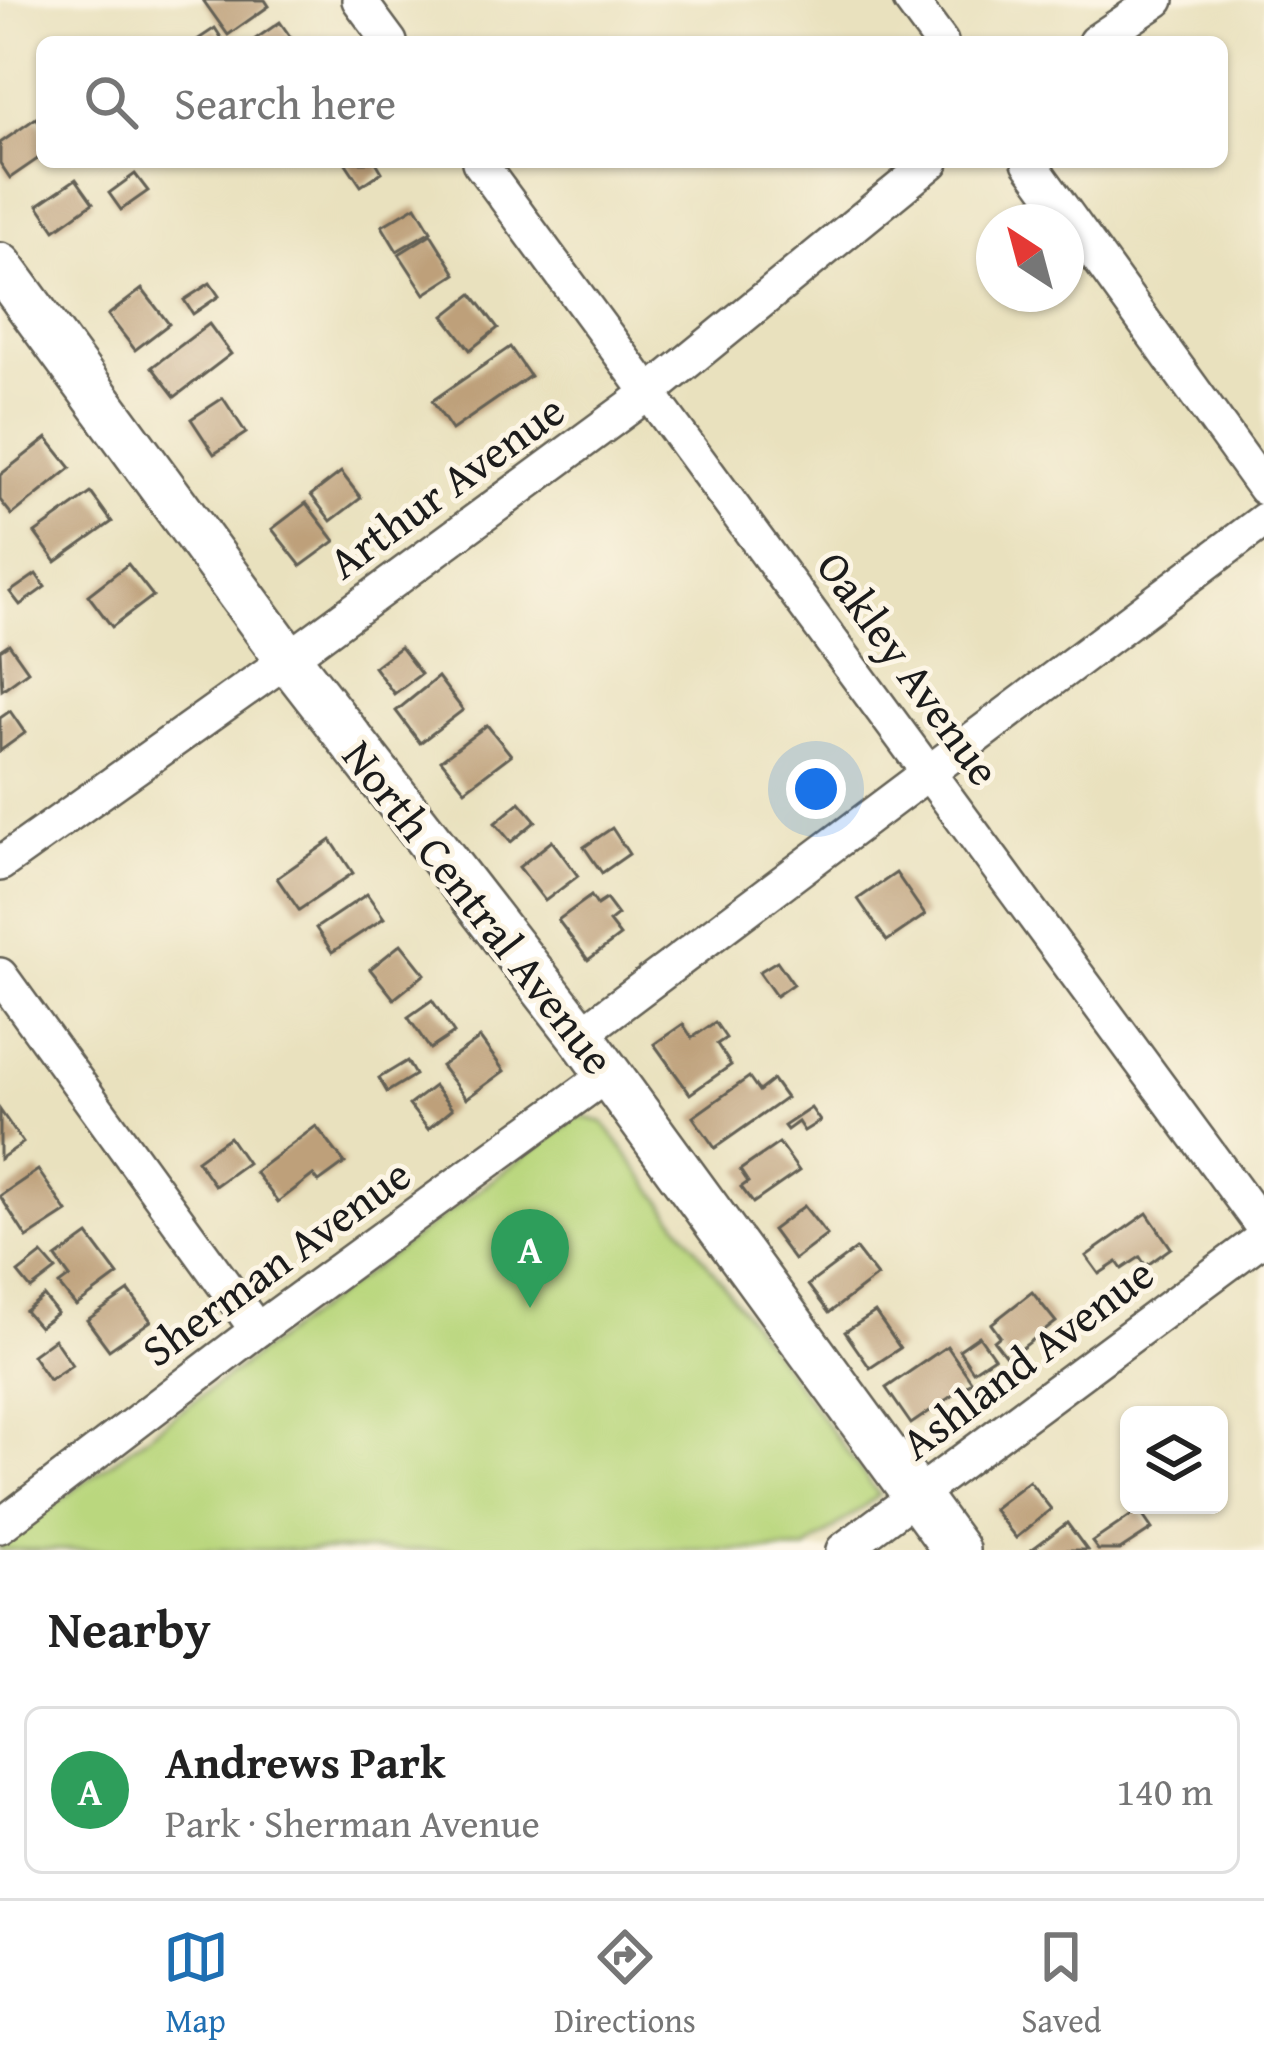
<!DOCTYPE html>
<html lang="en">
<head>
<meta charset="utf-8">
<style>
  body { margin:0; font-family:"Gentium Book Plus",serif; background:#f2f2f2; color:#222 }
  .controls { position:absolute; right:36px; bottom:36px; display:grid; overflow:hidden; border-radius:18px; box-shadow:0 3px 9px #0004 }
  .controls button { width:108px; height:108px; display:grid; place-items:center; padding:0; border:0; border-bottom:3px solid #e0e0e0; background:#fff; color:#222; font:60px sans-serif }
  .compass { position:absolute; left:976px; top:204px; width:108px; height:108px; border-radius:50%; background:#fff; box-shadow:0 3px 9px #0004; rotate:324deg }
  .you { position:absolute; left:816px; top:789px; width:42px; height:42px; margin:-30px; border:9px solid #fff; border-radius:50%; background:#1a73e8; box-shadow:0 0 0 18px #1a73e833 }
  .badge { display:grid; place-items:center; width:78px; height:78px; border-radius:50%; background:#1f6fb2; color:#fff; font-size:39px; font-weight:700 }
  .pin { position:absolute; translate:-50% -99px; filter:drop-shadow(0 3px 6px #0008) }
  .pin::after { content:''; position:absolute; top:63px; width:42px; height:36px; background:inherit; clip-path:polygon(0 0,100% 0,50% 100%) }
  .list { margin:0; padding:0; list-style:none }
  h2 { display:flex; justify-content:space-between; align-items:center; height:156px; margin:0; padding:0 48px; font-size:51px }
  h2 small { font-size:39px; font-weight:400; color:#767676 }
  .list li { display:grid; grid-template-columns:78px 1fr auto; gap:36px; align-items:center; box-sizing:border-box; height:168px; margin:0 24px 24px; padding:0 24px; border:3px solid #e0e0e0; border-radius:18px }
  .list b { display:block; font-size:45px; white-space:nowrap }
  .list p { margin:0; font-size:39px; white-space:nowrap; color:#767676 }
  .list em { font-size:39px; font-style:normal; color:#767676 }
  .icon { flex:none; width:66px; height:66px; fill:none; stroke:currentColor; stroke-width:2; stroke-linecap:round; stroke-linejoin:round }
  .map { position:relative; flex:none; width:1264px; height:1550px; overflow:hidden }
  .search { position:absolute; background:#fff; box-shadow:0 3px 9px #0004; left:36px; right:36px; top:36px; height:132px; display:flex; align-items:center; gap:30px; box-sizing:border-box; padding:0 42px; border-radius:18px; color:#767676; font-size:45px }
  .sheet { height:348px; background:#fff }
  nav { display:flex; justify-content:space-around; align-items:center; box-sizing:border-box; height:168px; border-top:3px solid #e0e0e0; background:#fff; font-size:33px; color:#767676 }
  nav a { display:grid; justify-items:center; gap:6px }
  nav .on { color:#1f6fb2 }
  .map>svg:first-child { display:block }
  .green { fill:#bad77e; stroke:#6b7a4d; stroke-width:3 }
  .building { fill:#bea07a }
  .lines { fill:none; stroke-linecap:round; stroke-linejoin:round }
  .minor-casing { stroke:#646155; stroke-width:38 }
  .secondary-casing { stroke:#646155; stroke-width:50 }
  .minor { stroke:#fff; stroke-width:33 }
  .secondary { stroke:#fff; stroke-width:45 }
  .labels { text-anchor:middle; stroke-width:10; stroke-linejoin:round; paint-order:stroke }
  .street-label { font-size:45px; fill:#1c1c1c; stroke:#fcf5e5 }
</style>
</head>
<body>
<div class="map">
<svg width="1264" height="1550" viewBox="0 0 1264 1550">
  <rect width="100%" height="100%" fill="#fcf5e5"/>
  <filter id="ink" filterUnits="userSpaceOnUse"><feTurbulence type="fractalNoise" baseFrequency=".00833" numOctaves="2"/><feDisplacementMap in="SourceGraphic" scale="24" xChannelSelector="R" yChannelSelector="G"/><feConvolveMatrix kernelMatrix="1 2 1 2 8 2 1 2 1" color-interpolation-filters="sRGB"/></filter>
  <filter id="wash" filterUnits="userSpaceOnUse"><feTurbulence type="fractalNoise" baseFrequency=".004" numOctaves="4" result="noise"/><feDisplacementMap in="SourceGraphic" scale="48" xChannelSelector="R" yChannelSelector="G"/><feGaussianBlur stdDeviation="2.7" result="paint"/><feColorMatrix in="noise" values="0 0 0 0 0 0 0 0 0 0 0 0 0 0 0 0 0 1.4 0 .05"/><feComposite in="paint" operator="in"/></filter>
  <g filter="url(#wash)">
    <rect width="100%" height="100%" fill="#e9e1be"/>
    <path class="green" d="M579 1116 603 1122 879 1495 805 1550H0V1545Z"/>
    <g id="blocks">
      <g class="building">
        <path d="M203 0H265L269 6 228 35Z"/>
        <path d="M280 22 294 42H251Z"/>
        <path d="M215 28 224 42H194Z"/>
        <path d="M36 118 42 127V156L10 178 0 163V143Z"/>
        <path d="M345 162H376L382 172 361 186Z"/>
        <path d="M135 174 148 191 121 210 109 193Z"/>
        <path d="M76 179 93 203 55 230 38 205Z"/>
        <path d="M416 206 431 231 397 251 382 226Z"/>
        <path d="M431 234 456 274 425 294 399 254Z"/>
        <path d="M210 283 219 296 193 314 184 300Z"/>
        <path d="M142 289 169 324 135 350 108 315Z"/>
        <path d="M472 294 498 328 470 350 444 316Z"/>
        <path d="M209 324 231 354 175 397 152 367Z"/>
        <path d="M510 347 530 376 452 430 432 401Z"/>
        <path d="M223 398 246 433 214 454 191 419Z"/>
        <path d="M47 438 71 468 12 515 0 500V475Z"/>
        <path d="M341 472 361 498 331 521 311 495Z"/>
        <path d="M91 493 112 522 56 562 35 533Z"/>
        <path d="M306 503 335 541 301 566 272 529Z"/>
        <path d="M128 564 153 596 112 627 88 595Z"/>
        <path d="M36 574 45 587 20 605 10 592Z"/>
        <path d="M9 644 28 671 2 690 0 650Z"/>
        <path d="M400 647 421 674 394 694 374 667Z"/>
        <path d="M438 677 463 710 420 743 396 711Z"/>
        <path d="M10 711 25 733 0 751V718Z"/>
        <path d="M487 725 511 755 465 790 441 760Z"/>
        <path d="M520 802 536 821 511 842 495 823Z"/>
        <path d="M612 828 629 854 602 873 584 847Z"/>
        <path d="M331 840 353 873 299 910 277 878Z"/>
        <path d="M552 841 578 876 545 901 519 867Z"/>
        <path d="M896 873 925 915 887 941 858 899Z"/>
        <path d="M367 894 384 918 332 952 316 928Z"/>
        <path d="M591 896 597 905 606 899 618 915 609 922 620 936 588 960 558 920Z"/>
        <path d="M401 944 425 974 394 999 370 969Z"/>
        <path d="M777 961 793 984 776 996 759 972Z"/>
        <path d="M432 1000 454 1033 430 1049 408 1017Z"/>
        <path d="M715 1022 726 1038 717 1044 731 1065 690 1094 654 1044 683 1024 692 1038Z"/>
        <path d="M480 1038 504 1071 466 1099 441 1066Z"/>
        <path d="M407 1061 415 1075 387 1092 379 1078Z"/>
        <path d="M749 1077 759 1091 773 1080 786 1098 715 1148 693 1117Z"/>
        <path d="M434 1086 452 1109 428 1129 409 1105Z"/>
        <path d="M811 1108 820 1121 804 1131 798 1122 787 1130 784 1126Z"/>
        <path d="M0 1110 23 1143 0 1159Z"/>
        <path d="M316 1126 345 1163 319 1182 313 1175 278 1202 255 1172Z"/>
        <path d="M229 1137 247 1163 215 1186 197 1160Z"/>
        <path d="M779 1143 799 1171 753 1203 741 1187 748 1182 740 1170Z"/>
        <path d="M38 1170 67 1212 27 1238 0 1196Z"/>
        <path d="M804 1206 827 1235 794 1260 772 1230Z"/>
        <path d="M1147 1213 1171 1248 1146 1266 1140 1257 1122 1269 1117 1262 1099 1274 1086 1256Z"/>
        <path d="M88 1235 118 1275 76 1306 59 1285 70 1277 56 1258Z"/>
        <path d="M856 1249 877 1276 829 1313 808 1285Z"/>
        <path d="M42 1254 56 1270 31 1289 18 1273Z"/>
        <path d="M129 1291 151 1321 109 1350 87 1320Z"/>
        <path d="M1032 1292 1056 1322 1008 1359 994 1341 1000 1336 991 1324Z"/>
        <path d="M44 1296 57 1313 39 1327 25 1311Z"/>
        <path d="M875 1312 900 1348 870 1368 845 1332Z"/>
        <path d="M979 1336 994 1357 973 1371 959 1350Z"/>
        <path d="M54 1339 72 1365 49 1380 32 1355Z"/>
        <path d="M947 1346 972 1382 911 1424 886 1388Z"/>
        <path d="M1029 1481 1051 1509 1016 1538 993 1509Z"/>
        <path d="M1139 1510 1152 1529 1120 1550H1098L1092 1542Z"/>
        <path d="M1067 1523 1087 1550H1031Z"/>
      </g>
    </g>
  </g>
  <g filter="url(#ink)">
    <use href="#blocks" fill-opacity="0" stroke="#646155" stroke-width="3"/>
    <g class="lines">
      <g class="minor-casing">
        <g id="minor">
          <path d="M359 0 390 42"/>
          <path d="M910 0 941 42"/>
          <path d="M1095 42 1157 0"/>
          <path d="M479 162 1264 1229"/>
          <path d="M1029 162 1264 488"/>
          <path d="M0 864 288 659 650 392 932 162"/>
          <path d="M0 975 257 1330"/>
          <path d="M580 1035 1264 520"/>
          <path d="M0 1526 257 1330 608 1074"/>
          <path d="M843 1550 1264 1237"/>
        </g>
      </g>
      <g class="secondary-casing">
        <path id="secondary" d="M0 266 288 659 580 1035 956 1550"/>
      </g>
      <use href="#minor" class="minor"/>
      <use href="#secondary" class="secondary"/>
    </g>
  </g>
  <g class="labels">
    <g class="street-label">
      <text transform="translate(446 486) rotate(-36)" y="16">Arthur Avenue</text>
      <text transform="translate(909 668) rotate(54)" y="16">Oakley Avenue</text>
      <text transform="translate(479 907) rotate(52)" y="16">North Central Avenue</text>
      <text transform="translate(276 1262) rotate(-36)" y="16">Sherman Avenue</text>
      <text transform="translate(1027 1358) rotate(-37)" y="16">Ashland Avenue</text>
    </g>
  </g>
</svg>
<div class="controls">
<button><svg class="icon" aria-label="layers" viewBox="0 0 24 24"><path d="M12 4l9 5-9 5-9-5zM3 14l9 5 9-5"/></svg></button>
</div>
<svg class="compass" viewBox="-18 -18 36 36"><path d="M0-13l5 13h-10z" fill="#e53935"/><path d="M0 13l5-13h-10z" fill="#767676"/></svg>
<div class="you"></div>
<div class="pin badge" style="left:530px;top:1308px;background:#2e9e5b">A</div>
<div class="search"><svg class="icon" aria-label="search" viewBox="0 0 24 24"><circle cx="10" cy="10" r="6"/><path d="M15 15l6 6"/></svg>Search here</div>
</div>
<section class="sheet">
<h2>Nearby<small></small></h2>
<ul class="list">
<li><span class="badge" style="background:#2e9e5b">A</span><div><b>Andrews Park</b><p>Park · Sherman Avenue</p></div><em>140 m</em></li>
</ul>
</section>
<nav>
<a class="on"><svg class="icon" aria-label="map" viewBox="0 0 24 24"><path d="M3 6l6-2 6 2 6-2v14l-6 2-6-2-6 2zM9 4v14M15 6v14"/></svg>Map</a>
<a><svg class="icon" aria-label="directions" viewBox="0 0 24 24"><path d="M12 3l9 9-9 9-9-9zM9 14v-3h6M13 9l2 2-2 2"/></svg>Directions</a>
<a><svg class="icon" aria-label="saved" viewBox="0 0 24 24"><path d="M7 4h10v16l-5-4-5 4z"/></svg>Saved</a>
</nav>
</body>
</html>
